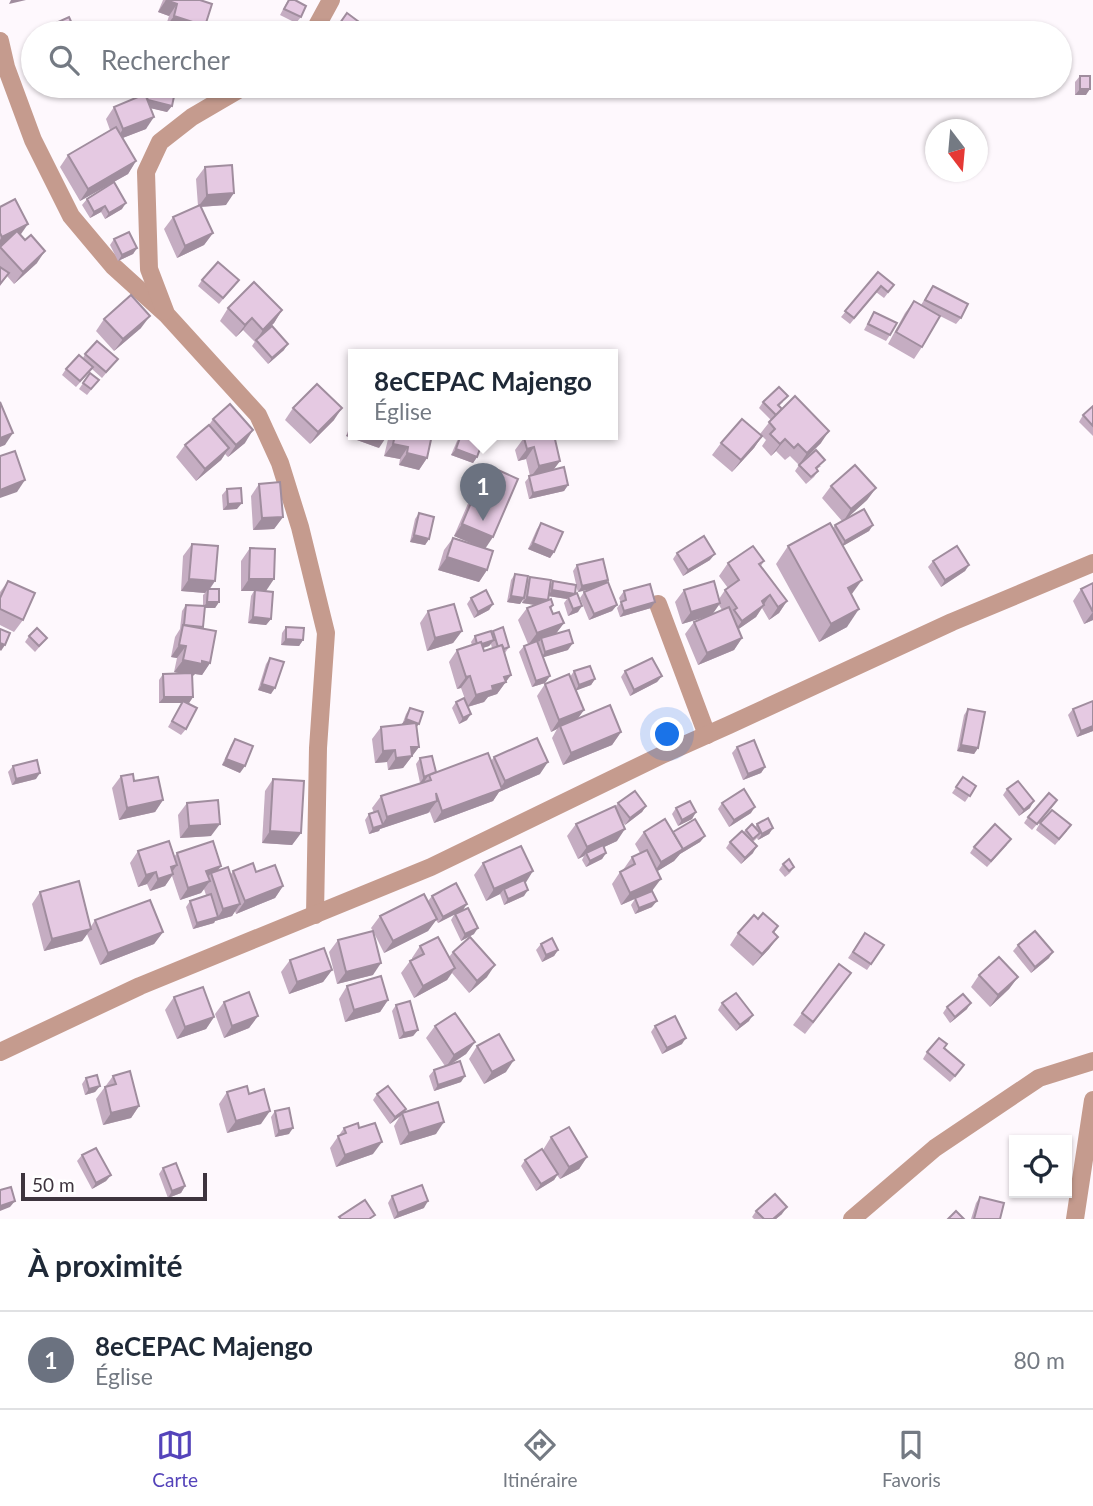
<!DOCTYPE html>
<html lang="fr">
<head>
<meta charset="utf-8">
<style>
  body { margin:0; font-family:Lato,sans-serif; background:#f2f2f3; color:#1f2937 }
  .controls { position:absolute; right:21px; bottom:21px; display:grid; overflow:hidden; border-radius:0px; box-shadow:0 2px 5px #0004 }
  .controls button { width:63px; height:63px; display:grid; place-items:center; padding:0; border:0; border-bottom:2px solid #e0e1e3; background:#fff; color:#1f2937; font:35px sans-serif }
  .compass { position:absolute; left:925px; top:119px; width:63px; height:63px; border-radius:50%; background:#fff; box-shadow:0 2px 5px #0004; rotate:164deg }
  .scale { position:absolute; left:21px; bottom:18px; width:186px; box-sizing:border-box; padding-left:7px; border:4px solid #3e343e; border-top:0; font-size:19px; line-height:24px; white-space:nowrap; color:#3e343e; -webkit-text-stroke:5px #fff; paint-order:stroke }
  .you { position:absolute; left:668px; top:735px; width:24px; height:24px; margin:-18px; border:5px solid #fff; border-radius:50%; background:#1a73e8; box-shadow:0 0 0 10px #1a73e833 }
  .badge { display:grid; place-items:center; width:46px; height:46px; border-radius:50%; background:#5443ba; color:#fff; font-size:23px; font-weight:700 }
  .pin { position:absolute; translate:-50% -58px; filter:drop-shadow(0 2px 4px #0008) }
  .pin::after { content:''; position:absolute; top:37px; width:24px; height:21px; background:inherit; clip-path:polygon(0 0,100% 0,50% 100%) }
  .popup { position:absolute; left:348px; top:349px; width:270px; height:91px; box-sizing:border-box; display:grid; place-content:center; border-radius:0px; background:#fff; filter:drop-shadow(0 2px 5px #0005); font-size:23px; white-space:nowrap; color:#747a83 }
  .popup b { font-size:26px; color:#1f2937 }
  .popup::after { content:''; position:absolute; left:50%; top:100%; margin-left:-14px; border:14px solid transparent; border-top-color:#fff }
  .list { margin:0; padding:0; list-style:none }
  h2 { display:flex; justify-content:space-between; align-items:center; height:91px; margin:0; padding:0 28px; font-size:30px }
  h2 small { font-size:23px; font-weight:400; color:#747a83 }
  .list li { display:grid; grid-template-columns:46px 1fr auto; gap:21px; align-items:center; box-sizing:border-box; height:98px; padding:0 28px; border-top:2px solid #e0e1e3 }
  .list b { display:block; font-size:26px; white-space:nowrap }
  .list p { margin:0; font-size:23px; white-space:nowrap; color:#747a83 }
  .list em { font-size:23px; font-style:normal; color:#747a83 }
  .icon { flex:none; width:38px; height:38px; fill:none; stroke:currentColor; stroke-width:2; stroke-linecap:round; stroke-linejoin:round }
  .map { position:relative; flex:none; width:1093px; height:1219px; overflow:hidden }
  .search { position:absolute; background:#fff; box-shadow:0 2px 5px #0004; left:21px; right:21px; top:21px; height:77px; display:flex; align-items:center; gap:18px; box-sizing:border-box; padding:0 24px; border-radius:38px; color:#747a83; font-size:26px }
  .sheet { height:189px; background:#fff }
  nav { display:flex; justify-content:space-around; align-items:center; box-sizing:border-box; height:98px; border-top:2px solid #e0e1e3; background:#fff; font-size:19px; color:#747a83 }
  nav a { display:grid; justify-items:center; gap:4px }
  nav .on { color:#5443ba }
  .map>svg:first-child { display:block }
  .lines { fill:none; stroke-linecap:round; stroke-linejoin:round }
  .street { stroke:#c59b8e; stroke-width:18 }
  .wall { fill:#c5adc2; fill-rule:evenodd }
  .shaded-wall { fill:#a08d9e }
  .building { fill:#e5c9e2; stroke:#a08d9e; stroke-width:2 }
</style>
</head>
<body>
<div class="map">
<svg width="1093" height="1219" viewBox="0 0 1093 1219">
  <rect width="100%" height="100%" fill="#fef8fd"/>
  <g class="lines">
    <g class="street">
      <path d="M313 33 331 0"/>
      <path d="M0 41 6 67 33 140 71 216 113 266 166 314 258 415 280 463 300 527 326 633 318 748 315 915"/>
      <path d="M165 311 149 269 146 172 160 142 192 117 245 86"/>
      <path d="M658 604 707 735"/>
      <path d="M0 1052 140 986 431 867 664 754 729 725 952 622 1093 563"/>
      <path d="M852 1219 935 1148 1039 1078 1093 1061"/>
      <path d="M1075 1219 1093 1100"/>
    </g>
  </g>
  <g class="wall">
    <path d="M163 0H200L165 28 169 16 158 12Z"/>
    <path d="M288 0 301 17 296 23 280 15Z"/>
    <path d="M47 27 76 33H43Z"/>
    <path d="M1080 76 1086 95H1075V82Z"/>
    <path d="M146 86H172V106L167 112 151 108 146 129 122 138 136 161 128 174 80 201 60 167 68 155 110 130 106 119 114 107 143 95Z"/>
    <path d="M205 167 226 205 201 207 213 233 204 245 177 258 164 229 173 217 198 206 196 179Z"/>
    <path d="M87 199 122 209 105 219 101 212 90 218 82 205Z"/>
    <path d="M0 207 20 235 37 263 14 284 7 276 0 286V247L2 245 0 246Z"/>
    <path d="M114 239 137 248 133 254 118 261 110 245Z"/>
    <path d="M878 272 894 285 884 298 876 292 850 324 841 317Z"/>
    <path d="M202 280H239L219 304 198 286Z"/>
    <path d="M933 286 961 318 956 324 940 316 922 347 914 359 888 344 905 313 914 301 921 305Z"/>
    <path d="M228 308 282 310 274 323 255 342 243 330 236 337 220 321Z"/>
    <path d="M874 312 890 335 886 341 864 330Z"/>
    <path d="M104 319 141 328 114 351 96 331Z"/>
    <path d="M256 340 284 350 268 364 252 346Z"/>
    <path d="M85 354 118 359 102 378 92 369 76 387 62 375 66 369 83 358Z"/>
    <path d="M90 373 99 380 87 395 79 389Z"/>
    <path d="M763 402H783L779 406 821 443 799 465 790 456 785 460 776 451 771 456 762 446 766 440 762 436 754 448 732 472 712 455 721 443 760 434 771 420 759 408Z"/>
    <path d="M1093 406V436L1079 422 1083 415Z"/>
    <path d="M293 408 334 420 310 444 285 420Z"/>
    <path d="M354 416V435L379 448 346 436Z"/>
    <path d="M213 419 245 443 228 457 225 454 221 460 196 481 176 457 185 445 209 425Z"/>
    <path d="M389 435H432L427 458 419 470 399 465 400 459 384 456Z"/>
    <path d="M461 435 477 457 473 463 451 455 457 441Z"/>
    <path d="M526 435H554L560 461 553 470 568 485 564 491 529 499 525 482 530 476 526 459 518 461 515 450Z"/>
    <path d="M487 465 485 548 487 570 479 582 438 570 444 550 453 538 477 546 454 536 479 478Z"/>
    <path d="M799 465 821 466 817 469 818 471 814 477 806 484 795 471Z"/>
    <path d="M259 484 283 517 274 529 253 530 251 496Z"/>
    <path d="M831 486 876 488 867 500 847 518 873 525 869 531 843 546 851 595 847 627 819 642 776 564 788 546 833 528 835 525 842 521 822 498Z"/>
    <path d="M227 489 237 509 223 510 222 495Z"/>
    <path d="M419 513 429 539 425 545 410 542 415 519Z"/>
    <path d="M541 523 554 552 550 558 528 549 537 529Z"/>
    <path d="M192 544 215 581 210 589 219 602 215 608H205L203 627 202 628 210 663 202 675 195 674 192 676 193 697 189 703H187L186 729 181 735 168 727 182 703H159V680L163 674H182L174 672 177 658 171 657 175 637 180 629 182 611 186 605 203 606V595L205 593 181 591 183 556Z"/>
    <path d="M250 548 266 591 271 619 266 625 248 623 251 596 254 591H241V561Z"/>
    <path d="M677 553 710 560 683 576 673 559Z"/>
    <path d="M764 561 761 566 787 601 779 613 769 620 762 608 756 617 738 629 742 638 734 650 698 665 685 634 694 622 708 616 682 624 675 602 684 590 719 599 725 590 728 588 719 576 728 563ZM719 605 722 610 712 614Z"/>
    <path d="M933 561 969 565 965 571 941 587 928 567Z"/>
    <path d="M577 565 608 580 606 583 617 605 612 611 589 620 580 598 584 592 591 589 578 592 576 586 575 594 578 612 568 616 564 603 567 599 548 596V600L553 605 551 610 553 614 564 623 555 634 568 650 543 657 550 676 545 683 532 687 519 652 524 646 528 644 518 620 527 608 534 605 522 603 523 599 520 604 507 602 511 580 515 574 527 581 530 577 550 585 553 581 576 584 573 571Z"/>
    <path d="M8 581 23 620 14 632 0 625V592Z"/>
    <path d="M1093 583V620L1084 624 1073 601 1081 589Z"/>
    <path d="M624 591 651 608 620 617 617 608 621 603 619 598Z"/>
    <path d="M471 598 493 604 489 610 474 618 467 604Z"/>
    <path d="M428 611 462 631 453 643 427 651 420 623Z"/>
    <path d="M286 627 303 640 299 646 281 645 282 633Z"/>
    <path d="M493 631 509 647 505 653 511 675 497 694 488 697 484 702 468 707 467 720 459 724 452 708 456 702 465 699 461 688 457 689 449 662 457 650 472 645 471 642 475 636 492 632ZM491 644 492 648 484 651 483 648 489 646Z"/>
    <path d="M29 636 47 638 42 644 35 652 25 642Z"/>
    <path d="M270 658 271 694 258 690 266 664Z"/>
    <path d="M574 671 595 679 591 685 576 690 584 710 578 718 621 732 612 745 563 765 552 738 557 729 551 732 537 696 545 684 570 677Z"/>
    <path d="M625 671 662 676 657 682 630 696 621 677Z"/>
    <path d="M410 708 416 728 419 747 403 768 388 770 387 762 375 763 372 739 381 727 402 725 406 714Z"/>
    <path d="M968 709 978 748 974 754 957 751 964 715Z"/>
    <path d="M1073 709 1093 731 1077 737 1068 715Z"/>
    <path d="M235 739 240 773 222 765 231 745Z"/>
    <path d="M737 747 765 767 761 773 743 780 732 753Z"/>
    <path d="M494 757 540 774 499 792 493 801 434 823 430 812 428 813 380 829 379 831 369 834 365 820 369 814 374 813 372 808 381 796 424 782 420 783 416 764 420 758 436 772 491 761Z"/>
    <path d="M13 766 36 779 12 785 8 772Z"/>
    <path d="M121 776 134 781 163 800 155 812 119 820 112 788Z"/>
    <path d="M963 777 976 786 965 802 952 793Z"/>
    <path d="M273 779 301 833 292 845 262 843 265 791Z"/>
    <path d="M1007 789 1030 808 1019 816 1003 795Z"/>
    <path d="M187 803 211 836 180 838 178 815Z"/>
    <path d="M618 803 646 806 642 812 625 825 620 818 617 841 604 847 606 853 602 859 586 867 582 860 584 856 578 859 567 836 576 824 615 807Z"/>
    <path d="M722 803 751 813 729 827 718 809Z"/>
    <path d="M1053 806 1032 830 1024 823 1028 817Z"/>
    <path d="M676 808 696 812 692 819 678 826 672 814Z"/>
    <path d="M1040 823 1067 831 1055 845 1036 830Z"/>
    <path d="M757 824 773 828 769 834 758 840 757 838 753 842V853L741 864 726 848 730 842 746 830 755 827Z"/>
    <path d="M644 832H673L705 836 700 842 680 854 674 861 657 871 652 891V907L635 914 631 905 635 899 621 905 612 884 620 872 623 870 632 857 640 853 635 844Z"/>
    <path d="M1007 845 987 867 970 853 974 847Z"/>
    <path d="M138 851 174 857 177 853 218 870 231 874 233 871 256 872 283 886 275 898 236 914 235 911 232 916 215 921 214 923 193 929 186 907 190 901 206 895 204 889 201 893 180 900 172 876 165 886 150 891 147 884 138 887 130 863Z"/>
    <path d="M483 863 525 883 524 896 504 905 500 894 486 901 474 875Z"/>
    <path d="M783 864 794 867 790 873 785 877 779 870Z"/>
    <path d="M40 892 90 928 95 920 163 932 154 944 100 965 87 934 82 941 44 951 32 904Z"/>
    <path d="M432 896 463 910 474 934 461 941 451 920 454 915 438 923 436 920 428 931 384 953 374 933 373 975 337 984 329 952 338 940 373 931 371 928 380 916 428 901Z"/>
    <path d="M758 919 778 926 774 933 778 937 769 949 753 966 730 945 738 933Z"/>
    <path d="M865 933 884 945 867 970 848 958Z"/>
    <path d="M541 944 558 950 554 956 542 962 536 950Z"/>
    <path d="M1018 945 1049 958 1031 973 1013 951Z"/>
    <path d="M420 946 449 957 453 952 487 977 469 993 452 973 447 980 414 998 401 973 410 961 412 960V958Z"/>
    <path d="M290 960 332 970 323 982 289 994 281 972Z"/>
    <path d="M979 975 1018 977 1009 989 990 1007 971 987Z"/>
    <path d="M843 985 805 1034 793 1025 802 1013Z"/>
    <path d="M347 986 388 1000 380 1012 345 1022 339 999Z"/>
    <path d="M174 997 214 1017 206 1029 177 1039 165 1010Z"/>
    <path d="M224 1002 258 1016 249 1028 224 1038 215 1014Z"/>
    <path d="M722 1003 749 1021 736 1031 718 1010Z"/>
    <path d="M396 1005 418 1030 413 1036 399 1039 392 1011Z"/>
    <path d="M947 1007 967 1009 950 1023 943 1013Z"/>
    <path d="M435 1026 475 1042 466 1054 450 1065 461 1082 434 1091 429 1076 434 1070 445 1066 426 1038Z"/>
    <path d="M655 1026 682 1044 662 1054 651 1032Z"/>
    <path d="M477 1046 506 1072 484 1084 469 1059Z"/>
    <path d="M944 1048 960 1071 950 1082 923 1059 927 1052Z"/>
    <path d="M113 1076 139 1106 131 1118 103 1125 96 1099Z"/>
    <path d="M86 1078 100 1086 95 1092 85 1095 82 1084Z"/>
    <path d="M227 1092 249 1094 261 1124 227 1133 219 1104Z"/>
    <path d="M377 1094 406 1109 403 1113 436 1134 400 1145 394 1126 400 1116 390 1124 373 1100Z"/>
    <path d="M275 1111 289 1134 275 1137 271 1117Z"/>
    <path d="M344 1128H359L373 1154 336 1167 330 1148Z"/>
    <path d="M551 1137 587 1157 579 1169 560 1179 557 1175 554 1180 536 1191 521 1166 525 1160 543 1150Z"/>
    <path d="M82 1155 111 1175 106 1181 92 1189 77 1161Z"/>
    <path d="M163 1168 185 1186 181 1193 168 1198 159 1174Z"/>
    <path d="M392 1196 424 1208 394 1219 388 1203Z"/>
    <path d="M980 1197 1000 1219H971L976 1203Z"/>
    <path d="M756 1211 782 1214 776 1219H754L752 1217Z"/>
  </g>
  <g class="shaded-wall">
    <path d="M11 0H26L9 4Z"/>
    <path d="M166 0 177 4 169 16 158 12Z"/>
    <path d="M174 16 205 26 200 33H182L165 28Z"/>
    <path d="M1008 86H1033L1028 92H1003Z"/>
    <path d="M1080 89H1090L1086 95H1075Z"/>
    <path d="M145 100 172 106 167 112 141 106Z"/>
    <path d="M154 117 146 129 115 141 123 129Z"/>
    <path d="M136 161 128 174 80 201 88 189Z"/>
    <path d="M234 193 226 205 198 207 207 195Z"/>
    <path d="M126 203 122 209 105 219 109 213Z"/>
    <path d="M105 206 101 212 90 218 94 212Z"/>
    <path d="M28 224 19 237 0 246V240L2 237Z"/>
    <path d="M213 233 204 245 177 258 185 246Z"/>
    <path d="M137 248 133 254 118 261 122 255Z"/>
    <path d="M45 251 37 263 14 284 23 272Z"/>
    <path d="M282 310 274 323 255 342 263 330Z"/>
    <path d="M150 316 141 328 114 351 123 339Z"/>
    <path d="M252 318 243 330 236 337 245 325Z"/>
    <path d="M288 344 284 350 268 364 272 358Z"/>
    <path d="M342 408 334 420 310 444 318 432Z"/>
    <path d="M354 426V435L387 436 379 448 346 436Z"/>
    <path d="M253 430 245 443 228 457 236 445Z"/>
    <path d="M829 431 821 443 799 465 807 453Z"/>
    <path d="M13 433 5 445 0 447V438Z"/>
    <path d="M762 436 754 448 732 472 741 460Z"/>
    <path d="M785 439 776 451 771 456 780 444Z"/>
    <path d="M393 444 408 447 400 459 384 456Z"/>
    <path d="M534 447 526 459 518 461 527 449Z"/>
    <path d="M229 448 221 460 196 481 205 469Z"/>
    <path d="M456 449 477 457 473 463 451 455Z"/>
    <path d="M407 453 427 458 419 470 399 465Z"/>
    <path d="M560 461 551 473 530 478 539 466Z"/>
    <path d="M25 480 17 492 0 498V490Z"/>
    <path d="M568 485 564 491 529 499 533 493Z"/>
    <path d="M876 488 867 500 843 522 851 509Z"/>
    <path d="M242 503 237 509 223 510 228 504Z"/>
    <path d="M283 517 274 529 253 530 262 518Z"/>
    <path d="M462 524 493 537 485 549 454 536Z"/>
    <path d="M873 525 869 531 841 547 845 541Z"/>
    <path d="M414 535 429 539 425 545 410 542Z"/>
    <path d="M533 543 554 552 550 558 528 549Z"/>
    <path d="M715 554 710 560 683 576 688 570Z"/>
    <path d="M447 557 487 570 479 582 438 570Z"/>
    <path d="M969 565 965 571 941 587 945 580Z"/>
    <path d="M189 579 215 581 207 592 208 589 205 593 181 591Z"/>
    <path d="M249 579H274L266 591H241Z"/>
    <path d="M608 580 604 586 578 592 582 586Z"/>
    <path d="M862 580 849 598 848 588Z"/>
    <path d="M552 590 575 594 570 600 568 597 567 599 548 596Z"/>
    <path d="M770 595 756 617 733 633 742 621 762 601Z"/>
    <path d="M511 596 524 598 520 604 507 602Z"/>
    <path d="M527 597 548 600 543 606 522 603Z"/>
    <path d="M787 601 779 613 769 620 778 607Z"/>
    <path d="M207 602H219L215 608H203Z"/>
    <path d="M655 602 651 608 620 617 624 611Z"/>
    <path d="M720 603 712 615 682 624 691 612Z"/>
    <path d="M493 604 489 610 474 618 478 612Z"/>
    <path d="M617 605 612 611 589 620 594 614Z"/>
    <path d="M582 606 578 612 568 616 573 609Z"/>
    <path d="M859 609 847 627 819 642 831 624Z"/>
    <path d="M1093 612V620L1084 624Z"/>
    <path d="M253 617 271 619 266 625 248 623Z"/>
    <path d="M564 623 555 635 541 638 540 641 528 645 537 633Z"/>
    <path d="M462 631 453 643 427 651 435 638Z"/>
    <path d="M742 638 734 650 698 665 707 653Z"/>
    <path d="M286 639 303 640 299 646 281 645Z"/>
    <path d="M494 640 489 646 473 651 478 645Z"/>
    <path d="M0 643 5 645 1 651 0 650Z"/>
    <path d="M573 643 568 650 541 658 545 652Z"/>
    <path d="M179 645 186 646 177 658 171 657Z"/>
    <path d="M183 660 202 661 210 663 202 675 195 674 193 676 174 672Z"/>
    <path d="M511 675 497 694 488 697 484 702 467 707 476 695 504 677Z"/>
    <path d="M470 676 461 688 457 689 466 677Z"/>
    <path d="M550 676 545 683 532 687 536 681Z"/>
    <path d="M662 676 657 682 630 696 634 690Z"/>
    <path d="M595 679 591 685 575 691 579 685Z"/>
    <path d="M262 684 275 688 271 694 258 690Z"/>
    <path d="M164 697H193L189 703H159Z"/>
    <path d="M584 710 575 722 560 726 557 729 551 732 559 720Z"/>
    <path d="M471 714 467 720 459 724 463 718Z"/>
    <path d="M406 719 419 724 414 730 401 725Z"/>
    <path d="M1093 726V731L1077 737 1081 731Z"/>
    <path d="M621 732 612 745 563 765 571 753Z"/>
    <path d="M961 745 978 748 974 754 957 751Z"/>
    <path d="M411 747H419L403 768 388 770 396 758Z"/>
    <path d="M395 750 387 762 375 763 383 751Z"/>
    <path d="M226 759 245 766 240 773 222 765Z"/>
    <path d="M548 762 540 774 499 792 493 801 434 823 442 811 499 790 505 781Z"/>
    <path d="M765 767 761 773 743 780 748 774Z"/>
    <path d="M40 773 36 779 12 785 16 779Z"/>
    <path d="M428 776 424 782 420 783 424 777Z"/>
    <path d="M163 800 155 812 119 820 127 808Z"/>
    <path d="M437 801 428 813 380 829 379 831 369 834 373 828 382 825 387 817Z"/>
    <path d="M1034 801 1030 808 1019 816 1024 810Z"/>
    <path d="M646 806 642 812 625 825 630 818Z"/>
    <path d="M755 807 751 813 729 827 734 820Z"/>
    <path d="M696 812 692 819 678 826 682 820Z"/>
    <path d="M220 824 211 836 180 838 189 826Z"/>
    <path d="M773 828 769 834 758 840 762 834Z"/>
    <path d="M625 829 617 841 587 855 586 853 584 856 578 859 587 847Z"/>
    <path d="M270 831 301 833 292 845 262 843Z"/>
    <path d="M705 836 700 842 680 854 674 861 653 874 661 862Z"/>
    <path d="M757 846 753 853 741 864 745 858Z"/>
    <path d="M606 853 602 859 586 867 590 861Z"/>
    <path d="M177 865 170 875 173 874 165 886 150 891 158 879 171 867Z"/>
    <path d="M221 866 213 878 211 873 206 880V871Z"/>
    <path d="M533 871 525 884 504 889 500 894 486 901 494 889Z"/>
    <path d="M156 872 147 884 138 887 146 875Z"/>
    <path d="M661 879 652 891 621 905 630 893Z"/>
    <path d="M210 881 201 893 180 900 188 888Z"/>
    <path d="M283 886 275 898 236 914 245 901Z"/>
    <path d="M528 890 524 896 504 905 508 899Z"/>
    <path d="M657 901 652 907 635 914 639 908Z"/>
    <path d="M240 904 232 916 215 921 214 923 193 929 197 923 218 917 223 909Z"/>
    <path d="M467 904 463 910 438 923 443 917Z"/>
    <path d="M437 919 428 931 384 953 393 941Z"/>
    <path d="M478 928 474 934 461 941 465 934Z"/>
    <path d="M91 929 82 941 44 951 52 939Z"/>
    <path d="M163 932 154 944 100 965 108 953Z"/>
    <path d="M778 937 769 949 753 966 762 954Z"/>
    <path d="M558 950 554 956 542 962 546 955Z"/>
    <path d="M1053 952 1049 958 1031 973 1035 967Z"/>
    <path d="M381 963 373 975 337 984 346 972Z"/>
    <path d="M495 965 487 977 469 993 477 981Z"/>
    <path d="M455 968 447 980 414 998 423 986Z"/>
    <path d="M332 970 323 982 289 994 297 982Z"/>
    <path d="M1018 977 1009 989 990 1007 998 995Z"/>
    <path d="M388 1000 380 1012 345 1022 354 1010Z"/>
    <path d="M971 1003 967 1009 950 1023 955 1017Z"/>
    <path d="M753 1015 749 1021 736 1031 740 1025Z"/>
    <path d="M258 1016 249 1028 224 1038 232 1026Z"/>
    <path d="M214 1017 206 1029 177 1039 185 1027Z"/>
    <path d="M418 1030 413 1036 399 1039 404 1033Z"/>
    <path d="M686 1038 682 1044 662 1054 667 1048Z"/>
    <path d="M475 1042 466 1054 446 1067 454 1055Z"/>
    <path d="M514 1060 506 1072 484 1084 492 1072Z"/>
    <path d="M465 1076 461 1082 434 1091 438 1085Z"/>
    <path d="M100 1086 95 1092 85 1095 89 1089Z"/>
    <path d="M139 1106 131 1118 103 1125 111 1113Z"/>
    <path d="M406 1109 403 1114 390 1124 395 1117Z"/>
    <path d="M270 1111 261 1124 227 1133 236 1121Z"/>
    <path d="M444 1122 436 1134 400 1145 409 1133Z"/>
    <path d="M293 1128 289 1134 275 1137 279 1131Z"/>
    <path d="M382 1142 373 1154 336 1167 345 1155Z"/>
    <path d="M587 1157 579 1169 560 1179 569 1167Z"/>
    <path d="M558 1174 554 1180 536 1191 541 1184Z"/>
    <path d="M111 1175 106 1181 92 1189 96 1183Z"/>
    <path d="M185 1186 181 1193 168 1198 172 1191Z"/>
    <path d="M15 1201 10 1207 0 1211V1206Z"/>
    <path d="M428 1201 424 1208 394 1219 398 1213Z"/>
    <path d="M787 1207 782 1214 776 1219H773Z"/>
  </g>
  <g class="building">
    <path d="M166 0H200L212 4 205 26 174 16 177 4Z"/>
    <path d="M289 0H295L306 6 301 17 284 9Z"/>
    <path d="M347 13 370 30 367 33H333Z"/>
    <path d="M69 17 76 33H50L47 27Z"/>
    <rect x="1080" y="76" width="10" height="13"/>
    <path d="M148 86 176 87 172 106 148 100 146 96Z"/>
    <path d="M145 94 154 117 123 129 114 107Z"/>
    <path d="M116 127 136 161 88 189 68 155Z"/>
    <path d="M232 165 234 193 207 195 205 167Z"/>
    <path d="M114 182 126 203 109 213 105 206 94 212 87 199Z"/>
    <path d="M15 199 28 224 2 237 0 233V207Z"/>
    <path d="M200 205 213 233 185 246 173 217Z"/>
    <path d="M17 231 25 240 31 235 45 251 23 272 0 247Z"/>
    <path d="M129 232 137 248 122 255 114 239Z"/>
    <path d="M218 262 239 280 223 298 202 280Z"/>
    <path d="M0 267 9 273 0 284Z"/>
    <path d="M878 272 894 285 888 292 881 286 854 318 845 311Z"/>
    <path d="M254 282 282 310 263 330 252 318 245 325 228 308Z"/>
    <path d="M933 286 968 304 961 318 925 300Z"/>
    <path d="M131 295 150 316 123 339 104 319Z"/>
    <path d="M914 301 940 316 922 347 896 332Z"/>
    <path d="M874 312 897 323 890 335 868 324Z"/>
    <path d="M272 326 288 344 272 358 256 340Z"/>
    <path d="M97 341 118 359 106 372 85 354Z"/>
    <path d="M79 355 93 367 80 381 66 369Z"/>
    <path d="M90 373 99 380 91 389 83 383Z"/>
    <path d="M317 384 342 408 318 432 293 408Z"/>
    <path d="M779 387 788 396 778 405 782 409 776 415 763 402Z"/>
    <path d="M795 396 829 431 807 453 798 444 794 448 785 439 780 444 770 434 775 429 769 422Z"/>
    <path d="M0 402 13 433 0 438Z"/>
    <path d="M230 404 253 430 236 445 213 419Z"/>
    <path d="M1093 406V426L1083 415Z"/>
    <path d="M742 419 762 436 741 460 721 443Z"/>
    <path d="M209 425 229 448 205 469 185 445Z"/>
    <path d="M395 435H432L427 458 407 453 408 447 393 444Z"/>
    <path d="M461 435 482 443 477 457 456 449Z"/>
    <path d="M531 435H554L560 461 539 466 534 447 527 449 524 438Z"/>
    <path d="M816 450 825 460 816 468 818 471 811 477 799 465Z"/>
    <path d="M15 451 25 480 0 490V456Z"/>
    <path d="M487 465 518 479 493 537 462 524Z"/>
    <path d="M855 465 876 488 851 509 831 486Z"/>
    <path d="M564 467 568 485 533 493 529 476Z"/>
    <path d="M280 482 283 517 262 518 259 484Z"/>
    <path d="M241 488 242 503 228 504 227 489Z"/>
    <path d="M864 509 873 525 845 541 835 525Z"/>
    <path d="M419 513 434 517 429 539 414 535Z"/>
    <path d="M541 523 563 532 554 552 533 543Z"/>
    <path d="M830 523 862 580 848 588 859 609 831 624 788 546Z"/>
    <path d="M704 536 715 554 688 570 677 553Z"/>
    <path d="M453 538 493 551 487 570 447 557Z"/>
    <path d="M192 544 218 546 215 581 189 579Z"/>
    <path d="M753 546 764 561 759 564 787 601 778 607 770 595 762 601 764 605 742 621 734 610 737 608 725 590 739 580 728 563Z"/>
    <path d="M957 546 969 565 945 580 933 561Z"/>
    <path d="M250 548 275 549 274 579H249Z"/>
    <path d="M603 559 608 580 582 586 577 565Z"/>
    <path d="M515 574 528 576 524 598 511 596Z"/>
    <path d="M530 577 551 580 548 600 527 597Z"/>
    <path d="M8 581 35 593 23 620 0 609V598Z"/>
    <path d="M553 581 576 585 575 594 552 590Z"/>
    <path d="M714 581 720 603 691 612 684 590Z"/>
    <path d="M608 582 617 605 594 614 584 592Z"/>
    <path d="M1093 583V612L1081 589Z"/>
    <path d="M650 584 655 602 624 611 621 602 626 600 624 591Z"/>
    <path d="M208 589H219V602H207Z"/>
    <path d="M255 590 273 592 271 619 253 617Z"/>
    <path d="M486 590 493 604 478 612 471 598Z"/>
    <path d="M577 593 582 606 573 609 568 597Z"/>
    <path d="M551 599 553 605 550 607 553 614 559 612 564 623 537 633 527 608Z"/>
    <path d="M454 604 462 631 435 638 428 611Z"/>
    <path d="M186 605 205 606 203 627 184 625Z"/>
    <path d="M729 607 742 638 707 653 694 622Z"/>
    <path d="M183 625 216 631 210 663 202 661V664L183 660 186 646 179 645Z"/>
    <path d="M286 627 304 628 303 640 286 639Z"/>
    <path d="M503 627 509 647 504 649 502 645 498 647 493 631Z"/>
    <path d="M37 628 47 638 39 646 29 636Z"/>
    <path d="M0 629 10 633 5 645 0 643Z"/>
    <path d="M569 630 573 643 545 652 541 638Z"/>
    <path d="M491 631 494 640 482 644 481 642 477 644 475 636Z"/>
    <path d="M537 641 550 676 536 681 524 646Z"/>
    <path d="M481 642 484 651 502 645 511 675 504 677 506 682 492 686 493 690 476 695 470 676 466 677 457 650Z"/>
    <path d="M270 658 284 662 275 688 262 684Z"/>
    <path d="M652 658 662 676 634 690 625 671Z"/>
    <path d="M590 666 595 679 579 685 574 671Z"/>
    <path d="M192 673 193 697H164L163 674Z"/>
    <path d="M569 674 584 710 559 720 545 684Z"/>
    <path d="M464 698 471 714 463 718 456 702Z"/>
    <path d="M183 701 197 708 186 729 172 721Z"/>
    <path d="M1093 701V726L1081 731 1073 709Z"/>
    <path d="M610 705 621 732 571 753 560 726Z"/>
    <path d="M410 708 423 712 419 724 406 719Z"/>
    <path d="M968 709 985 712 978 748 961 745Z"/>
    <path d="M416 723 419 747H411L412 756 396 758 395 750 383 751 381 727Z"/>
    <path d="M537 738 548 762 505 781 494 757Z"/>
    <path d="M235 739 253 746 245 766 226 759Z"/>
    <path d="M754 740 765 767 748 774 737 747Z"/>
    <path d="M488 753 502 789 442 811 436 793 437 801 387 817 381 796 431 780 429 775Z"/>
    <path d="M432 756 436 772 424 777 420 758Z"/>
    <path d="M37 760 40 773 16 779 13 766Z"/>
    <path d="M133 774 134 781 158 777 163 800 127 808 121 776Z"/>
    <path d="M963 777 976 786 970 796 956 787Z"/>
    <path d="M273 779 304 781 301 833 270 831Z"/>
    <path d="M1018 781 1034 801 1024 810 1007 789Z"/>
    <path d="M744 789 755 807 734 820 722 803Z"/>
    <path d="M635 791 646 806 630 818 618 803Z"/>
    <path d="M1049 793 1057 800 1037 824 1028 817Z"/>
    <path d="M218 800 220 824 189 826 187 803Z"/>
    <path d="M690 801 696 812 682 820 676 808Z"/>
    <path d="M615 806 625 829 587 847 576 824Z"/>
    <path d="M1052 810 1071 825 1059 839 1040 823Z"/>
    <path d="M378 811 383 825 373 828 369 814Z"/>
    <path d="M768 818 773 828 762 834 757 824Z"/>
    <path d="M665 819 683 849 661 862 644 832Z"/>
    <path d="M695 819 705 836 683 849 673 832Z"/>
    <path d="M752 824 760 833 753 839 746 830Z"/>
    <path d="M995 824 1011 839 991 861 974 847Z"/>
    <path d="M742 831 757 846 745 858 730 842Z"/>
    <path d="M169 841 177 865 171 867 173 874 158 879 156 872 146 875 138 851Z"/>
    <path d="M213 841 221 866 206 871 210 881 188 888 177 853Z"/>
    <path d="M603 845 606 853 590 861 586 853Z"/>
    <path d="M521 846 533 871 494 889 483 863Z"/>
    <path d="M647 850 661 879 630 893 620 872 635 864 632 857Z"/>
    <path d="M789 859 794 867 789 871 783 864Z"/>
    <path d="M253 863 256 872 275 865 283 886 245 901 233 871Z"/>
    <path d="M228 867 240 904 223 909 211 873Z"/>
    <path d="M524 880 528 890 508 899 504 889Z"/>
    <path d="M79 881 91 929 52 939 40 892Z"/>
    <path d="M456 883 467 904 443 917 432 896Z"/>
    <path d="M652 891 657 901 639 908 635 898Z"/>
    <path d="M211 894 218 917 197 923 190 901Z"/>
    <path d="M424 894 437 919 393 941 380 916Z"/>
    <path d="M150 900 163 932 108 953 95 920Z"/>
    <path d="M468 908 478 928 465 934 455 914Z"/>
    <path d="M763 913 778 926 773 932 778 937 762 954 738 933 754 915 758 919Z"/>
    <path d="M373 931 381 963 346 972 338 940Z"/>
    <path d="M1035 931 1053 952 1035 967 1018 945Z"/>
    <path d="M865 933 884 945 871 964 853 952Z"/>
    <path d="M438 937 455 968 423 986 410 961 424 954 420 946Z"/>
    <path d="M470 937 495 965 477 981 453 952Z"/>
    <path d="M552 938 558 950 546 955 541 944Z"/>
    <path d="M324 948 332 970 297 982 290 960Z"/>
    <path d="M999 957 1018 977 998 995 979 975Z"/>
    <path d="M839 964 851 973 813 1022 802 1013Z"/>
    <path d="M381 976 388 1000 354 1010 347 986Z"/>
    <path d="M203 987 214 1017 185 1027 174 997Z"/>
    <path d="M249 992 258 1016 232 1026 224 1002Z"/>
    <path d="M736 993 753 1015 740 1025 722 1003Z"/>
    <path d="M963 994 971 1003 955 1017 947 1007Z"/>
    <path d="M410 1001 418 1030 404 1033 396 1005Z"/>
    <path d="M455 1013 475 1042 454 1055 435 1026Z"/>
    <path d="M675 1016 686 1038 667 1048 655 1026Z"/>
    <path d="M499 1034 514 1060 492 1072 477 1046Z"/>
    <path d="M939 1038 947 1044 944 1048 964 1065 955 1076 927 1052Z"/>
    <path d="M460 1061 465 1076 438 1085 434 1070Z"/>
    <path d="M130 1071 139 1106 111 1113 105 1087 116 1084 113 1076Z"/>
    <path d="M97 1075 100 1086 89 1089 86 1078Z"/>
    <path d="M247 1086 249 1094 264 1089 270 1111 236 1121 227 1092Z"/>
    <path d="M388 1086 406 1109 395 1117 377 1094Z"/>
    <path d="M438 1102 444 1122 409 1133 402 1113Z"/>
    <path d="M289 1108 293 1128 279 1131 275 1111Z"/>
    <path d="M358 1123 359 1128 375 1123 382 1142 345 1155 338 1136 346 1133 344 1128Z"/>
    <path d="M569 1127 587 1157 569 1167 551 1137Z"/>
    <path d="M96 1148 111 1175 96 1183 82 1155Z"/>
    <path d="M542 1149 558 1174 541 1184 525 1160Z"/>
    <path d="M176 1163 185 1186 172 1191 163 1168Z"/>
    <path d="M422 1185 428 1201 398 1213 392 1196Z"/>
    <path d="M11 1187 15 1201 0 1206V1190Z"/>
    <path d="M775 1194 787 1207 773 1219H764L756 1211Z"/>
    <path d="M980 1197 1004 1203 1000 1219H974Z"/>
    <path d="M365 1200 375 1215 369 1219H341L339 1217Z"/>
    <path d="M956 1211 964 1219H948Z"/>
  </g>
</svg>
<div class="controls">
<button><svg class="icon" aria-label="locate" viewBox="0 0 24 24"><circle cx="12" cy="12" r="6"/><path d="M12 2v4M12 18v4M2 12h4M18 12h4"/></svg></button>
</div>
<svg class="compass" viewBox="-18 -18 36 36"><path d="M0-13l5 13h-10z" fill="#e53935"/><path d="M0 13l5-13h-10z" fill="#747a83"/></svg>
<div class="scale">50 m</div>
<div class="you"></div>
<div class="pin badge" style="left:483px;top:521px;background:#6b7280">1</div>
<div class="popup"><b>8eCEPAC Majengo</b>Église</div>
<div class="search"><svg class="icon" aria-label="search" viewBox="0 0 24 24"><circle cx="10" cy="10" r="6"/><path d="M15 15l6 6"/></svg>Rechercher</div>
</div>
<section class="sheet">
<h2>À proximité<small></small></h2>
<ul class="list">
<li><span class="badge" style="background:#6b7280">1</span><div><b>8eCEPAC Majengo</b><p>Église</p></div><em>80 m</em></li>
</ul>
</section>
<nav>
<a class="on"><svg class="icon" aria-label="map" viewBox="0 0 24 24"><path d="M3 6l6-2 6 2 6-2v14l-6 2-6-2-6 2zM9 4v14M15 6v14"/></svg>Carte</a>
<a><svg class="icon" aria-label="directions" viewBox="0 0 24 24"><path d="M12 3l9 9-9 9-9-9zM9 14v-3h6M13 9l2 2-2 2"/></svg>Itinéraire</a>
<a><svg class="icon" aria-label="saved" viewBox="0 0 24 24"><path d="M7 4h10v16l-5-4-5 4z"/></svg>Favoris</a>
</nav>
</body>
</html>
